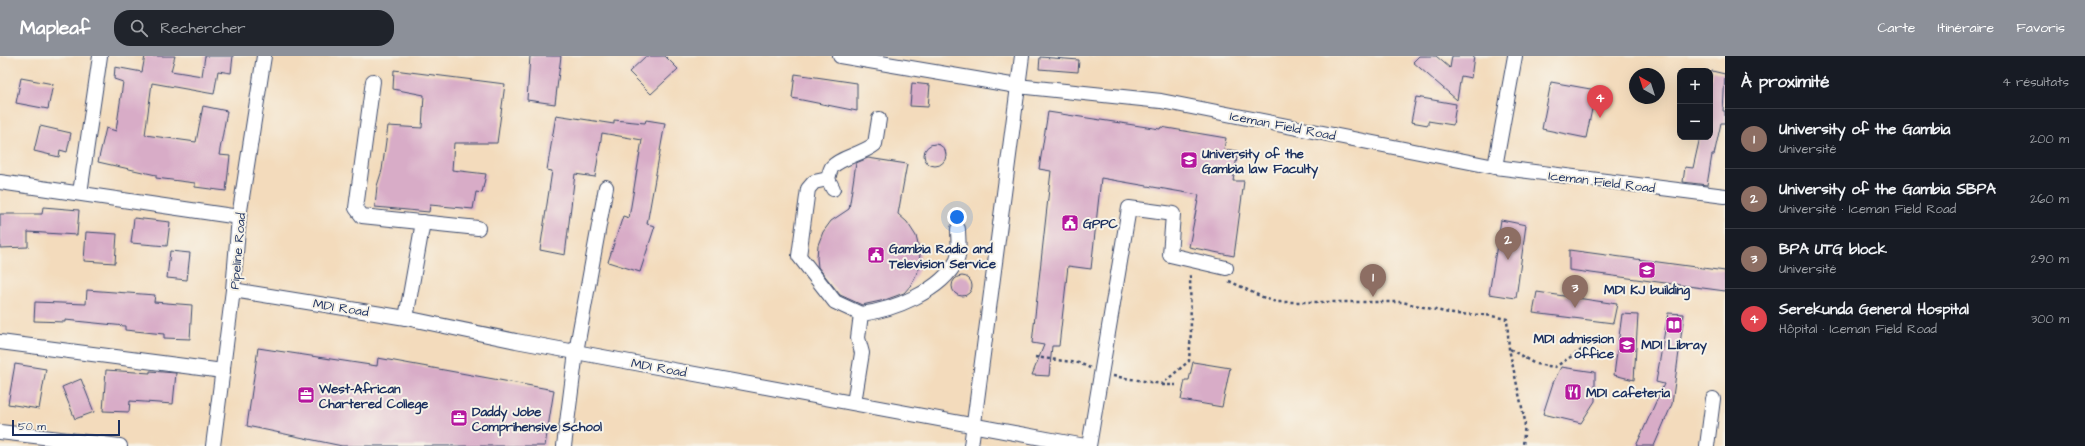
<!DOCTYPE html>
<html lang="fr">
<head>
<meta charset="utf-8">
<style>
  body { margin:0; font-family:"Architects Daughter",sans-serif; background:#20242c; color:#f1f3f6 }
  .controls { position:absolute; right:12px; top:12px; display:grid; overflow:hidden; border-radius:8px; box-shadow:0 4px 16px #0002 }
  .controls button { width:36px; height:36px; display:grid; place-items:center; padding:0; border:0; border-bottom:1px solid #363941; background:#171b24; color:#f1f3f6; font:20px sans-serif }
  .compass { position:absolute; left:1629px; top:12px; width:36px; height:36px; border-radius:50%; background:#171b24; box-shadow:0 4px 16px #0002; rotate:321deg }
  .scale { position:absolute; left:12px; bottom:10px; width:108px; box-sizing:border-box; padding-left:4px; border:2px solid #1b2f5e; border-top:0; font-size:11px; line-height:14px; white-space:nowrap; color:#1b2f5e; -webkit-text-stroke:3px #f7f3e8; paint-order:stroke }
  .you { position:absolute; left:957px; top:161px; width:14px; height:14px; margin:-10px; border:3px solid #fff; border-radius:50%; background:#1a73e8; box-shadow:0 0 0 6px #1a73e833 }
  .badge { display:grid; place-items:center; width:26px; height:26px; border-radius:50%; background:#8c9099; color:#fff; font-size:13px; font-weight:700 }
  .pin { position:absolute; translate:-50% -33px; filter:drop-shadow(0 1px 2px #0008) }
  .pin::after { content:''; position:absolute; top:21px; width:14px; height:12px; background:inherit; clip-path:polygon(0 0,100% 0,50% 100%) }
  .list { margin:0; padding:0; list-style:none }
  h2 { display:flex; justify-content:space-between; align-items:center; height:52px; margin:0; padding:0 16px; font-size:17px }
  h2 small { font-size:13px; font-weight:400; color:#9ea1a6 }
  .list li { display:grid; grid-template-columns:26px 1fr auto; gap:12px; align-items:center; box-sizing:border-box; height:60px; padding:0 16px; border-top:1px solid #363941 }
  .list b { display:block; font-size:15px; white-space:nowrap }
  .list p { margin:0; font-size:13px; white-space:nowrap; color:#9ea1a6 }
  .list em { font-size:13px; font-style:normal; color:#9ea1a6 }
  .icon { flex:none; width:22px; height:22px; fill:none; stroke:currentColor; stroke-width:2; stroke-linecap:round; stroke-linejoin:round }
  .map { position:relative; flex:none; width:1725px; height:390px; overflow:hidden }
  header { display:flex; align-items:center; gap:24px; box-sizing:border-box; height:56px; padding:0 20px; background:#8c9099; color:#fff }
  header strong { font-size:19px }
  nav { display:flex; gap:22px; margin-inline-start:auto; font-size:14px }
  .search { width:280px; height:36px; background:#20242c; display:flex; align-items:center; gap:10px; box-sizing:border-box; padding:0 14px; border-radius:16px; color:#9ea1a6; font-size:15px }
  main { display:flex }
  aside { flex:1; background:#171b24 }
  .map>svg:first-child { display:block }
  .building { fill:#d8acc7 }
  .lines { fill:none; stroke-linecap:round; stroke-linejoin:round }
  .minor-casing { stroke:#3b496c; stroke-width:16 }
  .path { stroke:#3b496c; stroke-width:2.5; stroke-dasharray:3 3; stroke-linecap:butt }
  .minor { stroke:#fff; stroke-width:14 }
  .labels { text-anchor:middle; stroke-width:4; stroke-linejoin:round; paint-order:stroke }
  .street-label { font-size:13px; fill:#1b2f5e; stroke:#f7f3e8 }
  .poi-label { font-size:13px; font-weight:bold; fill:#1b2f5e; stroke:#f7f3e8; text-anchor:start }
</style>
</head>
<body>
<header>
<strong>Mapleaf</strong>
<div class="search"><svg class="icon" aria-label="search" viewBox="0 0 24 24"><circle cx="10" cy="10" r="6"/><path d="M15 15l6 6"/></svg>Rechercher</div>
<nav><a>Carte</a><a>Itinéraire</a><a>Favoris</a></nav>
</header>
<main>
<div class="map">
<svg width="1725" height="390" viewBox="0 0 1725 390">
  <rect width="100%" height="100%" fill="#f7f3e8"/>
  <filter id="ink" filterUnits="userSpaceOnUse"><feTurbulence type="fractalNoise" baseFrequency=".025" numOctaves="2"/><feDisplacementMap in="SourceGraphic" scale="8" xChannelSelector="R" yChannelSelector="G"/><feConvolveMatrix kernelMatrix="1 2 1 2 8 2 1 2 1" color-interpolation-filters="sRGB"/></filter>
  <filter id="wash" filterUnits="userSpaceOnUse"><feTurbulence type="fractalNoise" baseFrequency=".012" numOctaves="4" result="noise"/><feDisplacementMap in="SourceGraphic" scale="16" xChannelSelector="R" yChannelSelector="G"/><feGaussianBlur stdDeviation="0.9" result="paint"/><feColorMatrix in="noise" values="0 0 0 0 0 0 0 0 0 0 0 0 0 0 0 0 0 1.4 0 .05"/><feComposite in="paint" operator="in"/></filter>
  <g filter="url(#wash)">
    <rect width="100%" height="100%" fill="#f3dbbc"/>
    <g id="blocks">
      <g class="building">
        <path d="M145 0H175L171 15 202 20 205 0H233L231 17 218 15 214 38 152 27 145 79 196 86 203 50 227 55 219 99 230 100 226 135 195 131V127L156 122V119L98 106 106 72 116 75 123 26 114 23 115 11 142 16Z"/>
        <path d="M530 0H561L555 48 527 44Z"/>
        <path d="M646 0H665L678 13 651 38 629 16Z"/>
        <path d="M1419 0H1436L1450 12 1452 0H1474L1471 22 1461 20 1457 44 1413 6Z"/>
        <path d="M1040 1 1079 4 1078 16 1039 13Z"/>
        <path d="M394 14 505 28 497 87H454L452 114 486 118 482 137 476 136 473 153 430 149 429 156 375 151 377 130 382 114 388 70 422 72 424 39 393 33Z"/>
        <path d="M1712 15 1725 18 1723 55H1725V67H1721L1714 99H1712L1707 129 1683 126 1685 111 1693 112 1700 81H1710V28Z"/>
        <path d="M795 18 857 27V55L792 42Z"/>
        <path d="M21 22 53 28 48 53 16 47Z"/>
        <path d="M1551 26 1596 34 1586 82 1542 73Z"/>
        <path d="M912 27 930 29 928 51 910 50Z"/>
        <path d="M1416 41 1456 48 1453 69 1428 65V69L1411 66Z"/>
        <path d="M1048 56 1160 73 1161 71 1226 82 1224 93 1238 95 1233 125H1244L1234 200 1189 191 1199 139 1101 122 1091 213 1068 210 1059 290H1052L1049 320 1032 319 1044 289 1032 287 1051 115 1039 113Z"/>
        <path d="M556 59 614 68V64L645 67 646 64 665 67 647 168 655 170 640 216 608 206 623 160 629 162 642 84 602 77 595 121 575 118 565 199 540 194 552 115 547 114Z"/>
        <path d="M40 70 71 77 67 96 60 94 59 101 34 95Z"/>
        <circle cx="935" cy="99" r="11"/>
        <path d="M868 102 907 108 898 158 907 166 916 180 920 197 919 213 911 229 904 237 885 244 862 249 840 239 818 211 817 202 818 189 823 176 831 165 849 153 856 107Z"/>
        <path d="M43 151 79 154 77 179 28 176V191L0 192V158H42Z"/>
        <path d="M134 162 170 166 167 190 131 187Z"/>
        <path d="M1501 164 1526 169 1516 242 1489 238Z"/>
        <path d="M86 176 117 178 115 207 84 205Z"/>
        <path d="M1569 194 1725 215V235L1569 214Z"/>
        <path d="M170 195 190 197 187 224 167 222Z"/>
        <circle cx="962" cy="230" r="10"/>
        <path d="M87 234 155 239 154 246 192 249 190 283 164 282V278L125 274V270L65 264V266L34 265 35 246 86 248Z"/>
        <path d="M1537 236 1617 248 1613 267 1533 257Z"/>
        <path d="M1668 257 1684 258 1672 348 1654 390H1636L1664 328 1656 326Z"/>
        <path d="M1622 258 1638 259 1634 324 1614 319Z"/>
        <path d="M258 292 377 310 378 302 554 334 545 390H342L247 370Z"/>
        <path d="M1193 306 1230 312 1222 351 1181 344 1185 324H1189Z"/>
        <path d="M15 308 46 313 39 353 8 348Z"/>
        <path d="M1561 311 1595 316V345L1581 367 1543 358 1553 327Z"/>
        <path d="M106 314 150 317V315L176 317 173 348 130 345 129 356 103 355Z"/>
        <path d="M81 323 94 356 75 363 62 331Z"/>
      </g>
    </g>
  </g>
  <g filter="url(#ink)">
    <use href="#blocks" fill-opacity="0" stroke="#3b496c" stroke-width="1"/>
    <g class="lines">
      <g class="minor-casing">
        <g id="minor">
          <path d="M840 0 1017 30 1161 45 1495 111 1725 140"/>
          <path d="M373 25 356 152 362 160 478 172"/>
          <path d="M1495 111 1515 0"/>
          <path d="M828 123 814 126 808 133 799 200 835 246 861 258"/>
          <path d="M0 126 239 161"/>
          <path d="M833 133 828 123C829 119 830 114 832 111 841 101 863 98 875 88L879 63"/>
          <path d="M80 137 100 0"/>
          <path d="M233 234 406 262 516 285 1085 390"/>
          <path d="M406 262 423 166"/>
          <path d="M0 286 223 315"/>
          <path d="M854 347 862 297 858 282 861 258C893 254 942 235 957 204 960 196 958 181 958 173"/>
          <path d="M0 376 120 390"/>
          <path d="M213 390 233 234 239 161 264 0"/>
          <path d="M564 390 576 296 606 131"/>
          <path d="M971 390 1022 0"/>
          <path d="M1089 390 1129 152 1173 158 1170 199 1226 212"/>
          <path d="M1707 390 1713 343"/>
        </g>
      </g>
      <g class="path">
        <path d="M1229 225C1245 232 1259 241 1276 246H1402L1453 258 1486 259 1507 263 1509 293 1525 365 1523 390"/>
        <path d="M1510 293 1535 308 1555 311 1600 282"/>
        <path d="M1035 301 1079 307 1090 312"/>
        <path d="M1113 320 1162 328 1189 305 1191 275 1190 218"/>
        <path d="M1162 329H1176"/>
      </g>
      <use href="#minor" class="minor"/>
    </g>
  </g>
  <defs>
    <g id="university-square" transform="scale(0.9)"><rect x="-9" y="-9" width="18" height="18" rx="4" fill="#b5179e" stroke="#f7f3e8"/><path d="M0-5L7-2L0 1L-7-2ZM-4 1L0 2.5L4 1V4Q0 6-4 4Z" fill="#fff"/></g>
    <g id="civic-square" transform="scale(0.9)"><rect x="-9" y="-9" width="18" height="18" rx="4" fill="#b5179e" stroke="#f7f3e8"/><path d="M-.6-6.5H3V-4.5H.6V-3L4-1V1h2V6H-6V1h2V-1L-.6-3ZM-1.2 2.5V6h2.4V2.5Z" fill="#fff"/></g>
    <g id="library-square" transform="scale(0.9)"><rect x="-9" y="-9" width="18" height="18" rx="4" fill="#b5179e" stroke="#f7f3e8"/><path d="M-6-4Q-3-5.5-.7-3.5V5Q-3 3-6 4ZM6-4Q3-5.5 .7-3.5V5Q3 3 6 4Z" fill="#fff"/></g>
    <g id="restaurant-square" transform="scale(0.9)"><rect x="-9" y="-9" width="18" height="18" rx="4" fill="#b5179e" stroke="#f7f3e8"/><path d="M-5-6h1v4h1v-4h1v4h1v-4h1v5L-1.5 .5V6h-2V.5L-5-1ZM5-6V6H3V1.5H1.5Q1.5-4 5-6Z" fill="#fff"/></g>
    <g id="office-square" transform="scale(0.9)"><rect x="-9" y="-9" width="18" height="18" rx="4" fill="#b5179e" stroke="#f7f3e8"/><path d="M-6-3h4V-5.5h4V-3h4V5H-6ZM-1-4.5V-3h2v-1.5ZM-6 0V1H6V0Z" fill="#fff"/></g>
  </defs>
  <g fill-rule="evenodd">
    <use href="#university-square" x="1189" y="104"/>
    <use href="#civic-square" x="1070" y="167"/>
    <use href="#civic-square" x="876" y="199"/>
    <use href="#university-square" x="1647" y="214"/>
    <use href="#library-square" x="1674" y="269"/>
    <use href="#university-square" x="1627" y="289"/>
    <use href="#restaurant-square" x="1573" y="336"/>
    <use href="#office-square" x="306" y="339"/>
    <use href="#office-square" x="459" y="362"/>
  </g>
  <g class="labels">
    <g class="street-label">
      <text transform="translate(1283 69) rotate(11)" y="5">Iceman Field Road</text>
      <text transform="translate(1602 125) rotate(7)" y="5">Iceman Field Road</text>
      <text transform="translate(237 195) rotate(-85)" y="5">Pipeline Road</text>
      <text transform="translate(341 251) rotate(9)" y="5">MDI Road</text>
      <text transform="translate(659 311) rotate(10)" y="5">MDI Road</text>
    </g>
    <g class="poi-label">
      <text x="1202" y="102">University of the<tspan x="1202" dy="15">Gambia law Faculty</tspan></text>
      <text x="1083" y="172">GPPC</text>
      <text x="889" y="197">Gambia Radio and<tspan x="889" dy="15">Television Service</tspan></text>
      <text x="1647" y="238" text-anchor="middle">MDI KJ building</text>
      <text x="1614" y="287" text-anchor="end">MDI admission<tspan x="1614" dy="15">office</tspan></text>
      <text x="1674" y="293" text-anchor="middle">MDI Libray</text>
      <text x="319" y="337">West-African<tspan x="319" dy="15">Chartered College</tspan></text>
      <text x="1586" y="341">MDI cafeteria</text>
      <text x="472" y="360">Daddy Jobe<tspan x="472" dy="15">Comprihensive School</tspan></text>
    </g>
  </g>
</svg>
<div class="controls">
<button>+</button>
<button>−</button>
</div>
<svg class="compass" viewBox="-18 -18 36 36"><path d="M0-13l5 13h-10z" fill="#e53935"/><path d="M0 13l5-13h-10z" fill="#9ea1a6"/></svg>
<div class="scale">50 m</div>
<div class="you"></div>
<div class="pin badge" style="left:1373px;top:241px;background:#8d6e63">1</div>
<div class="pin badge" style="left:1508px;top:204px;background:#8d6e63">2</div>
<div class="pin badge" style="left:1575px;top:252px;background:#8d6e63">3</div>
<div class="pin badge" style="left:1600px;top:62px;background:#e0444e">4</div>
</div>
<aside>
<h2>À proximité<small>4 résultats</small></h2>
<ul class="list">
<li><span class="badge" style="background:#8d6e63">1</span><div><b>University of the Gambia</b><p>Université</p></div><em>200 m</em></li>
<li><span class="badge" style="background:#8d6e63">2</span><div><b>University of the Gambia SBPA</b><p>Université · Iceman Field Road</p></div><em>260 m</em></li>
<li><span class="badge" style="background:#8d6e63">3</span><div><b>BPA UTG block</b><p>Université</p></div><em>290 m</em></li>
<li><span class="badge" style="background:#e0444e">4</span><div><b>Serekunda General Hospital</b><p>Hôpital · Iceman Field Road</p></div><em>300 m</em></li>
</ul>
</aside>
</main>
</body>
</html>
